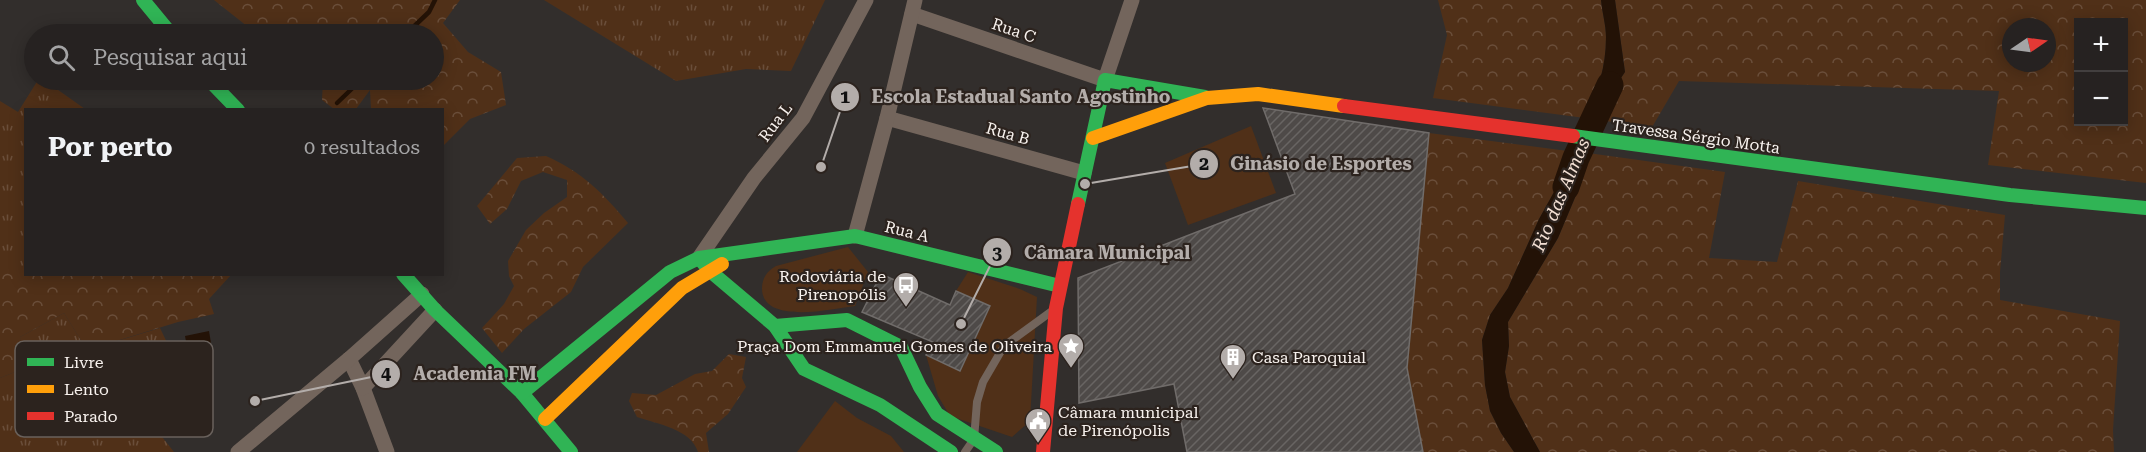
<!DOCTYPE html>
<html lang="pt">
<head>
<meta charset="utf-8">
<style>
  body { margin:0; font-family:"Roboto Serif",serif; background:#2e2a2a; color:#f1f3f6 }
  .controls { position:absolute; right:18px; top:18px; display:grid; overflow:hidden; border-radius:0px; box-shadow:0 3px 15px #0003 }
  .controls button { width:54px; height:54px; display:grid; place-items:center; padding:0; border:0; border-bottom:2px solid #423f3f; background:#262221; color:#f1f3f6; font:30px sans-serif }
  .compass { position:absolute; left:2002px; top:18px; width:54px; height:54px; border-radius:50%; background:#262221; box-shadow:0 3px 15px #0003; rotate:77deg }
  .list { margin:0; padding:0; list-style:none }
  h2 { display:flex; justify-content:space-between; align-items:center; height:78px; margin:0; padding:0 24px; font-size:26px }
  h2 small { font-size:20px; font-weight:400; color:#a4a4a5 }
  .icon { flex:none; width:33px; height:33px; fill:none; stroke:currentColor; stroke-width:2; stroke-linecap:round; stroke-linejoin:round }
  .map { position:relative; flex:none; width:2146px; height:452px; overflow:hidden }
  .search { position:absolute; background:#262221; box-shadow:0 3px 15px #0003; left:24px; top:24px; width:420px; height:66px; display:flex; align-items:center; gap:15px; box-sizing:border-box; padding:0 21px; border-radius:33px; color:#a4a4a5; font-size:22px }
  .panel { position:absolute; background:#262221; box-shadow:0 3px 15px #0003; left:24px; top:108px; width:420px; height:168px; border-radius:0px }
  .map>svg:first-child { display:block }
  .grass { fill:url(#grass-tufts) }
  .forest { fill:url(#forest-crowns); fill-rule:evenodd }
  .green { fill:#503018 }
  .water { fill:#231206 }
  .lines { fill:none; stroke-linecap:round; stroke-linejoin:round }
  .stream { stroke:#231206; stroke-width:4.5 }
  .river { stroke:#231206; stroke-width:27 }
  .building { fill:url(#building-hatch); stroke:#706c6a; stroke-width:1.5 }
  .lane { stroke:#73655c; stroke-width:8 }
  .street { stroke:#73655c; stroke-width:15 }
  .fast { stroke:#30b455; stroke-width:14 }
  .slow { stroke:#ff9f0a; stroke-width:14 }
  .jam { stroke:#e5322d; stroke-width:14 }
  .labels { text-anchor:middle; stroke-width:4.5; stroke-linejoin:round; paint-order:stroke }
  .street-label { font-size:16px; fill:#f8f2ee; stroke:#2c231e }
  .poi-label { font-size:16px; fill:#f8f2ee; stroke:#2c231e; text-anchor:end }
  .water-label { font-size:18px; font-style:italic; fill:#f2dfd3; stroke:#2c231e }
  .key { fill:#2c231e; stroke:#69615c; stroke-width:1.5 }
  .key-label { font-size:16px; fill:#f8f2ee }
  .leader { fill:none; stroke:#b3adaa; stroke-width:2 }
  .callout-dot { fill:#b3adaa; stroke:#2c231e; stroke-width:2 }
  .mark-label { font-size:18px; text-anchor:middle; font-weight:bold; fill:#111 }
  .callout-label { font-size:18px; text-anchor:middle; font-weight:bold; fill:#b3adaa; stroke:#2c231e; stroke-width:4.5; stroke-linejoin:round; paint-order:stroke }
</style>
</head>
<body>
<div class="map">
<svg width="2146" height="452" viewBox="0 0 2146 452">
  <defs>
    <pattern id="grass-tufts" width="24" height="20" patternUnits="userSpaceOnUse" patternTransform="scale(1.5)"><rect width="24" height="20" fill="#503018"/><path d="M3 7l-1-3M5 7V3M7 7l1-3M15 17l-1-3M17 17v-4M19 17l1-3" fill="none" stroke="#6a4e3a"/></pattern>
    <pattern id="forest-crowns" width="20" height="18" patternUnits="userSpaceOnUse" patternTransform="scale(1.5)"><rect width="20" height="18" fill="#503018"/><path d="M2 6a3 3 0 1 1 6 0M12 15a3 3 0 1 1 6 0" fill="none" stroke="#6a4e3a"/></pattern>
    <pattern id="building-hatch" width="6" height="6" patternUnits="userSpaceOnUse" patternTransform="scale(1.5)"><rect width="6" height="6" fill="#4e4a48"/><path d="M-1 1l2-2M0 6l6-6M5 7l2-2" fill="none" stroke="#686563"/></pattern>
  </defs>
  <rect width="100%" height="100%" fill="#322e2c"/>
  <g class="grass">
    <path d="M544 0H825L791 71 746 69 676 81Z"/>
    <path d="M38 80H44L85 109 26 110 25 269H0V101L18 112Z"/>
    <path d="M64 313 87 350 160 328 173 355 125 390 174 452H0V378L22 369 20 337Z"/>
  </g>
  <g class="forest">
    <path d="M214 0H460L443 23 468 52 501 72 506 105 470 119 443 146 442 110 371 109 370 90 356 109H334L322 100 323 80H434V34H257Z"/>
    <path d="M1438 0H1601C1602 12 1606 25 1606 37 1606 67 1598 91 1585 118L1433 98 1447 35Z"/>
    <path d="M1615 0H2146V183L1988 165 1999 91 1679 81 1651 129 1601 120 1609 110 1615 87 1625 72ZM2078 22H2124V122H2078ZM2011 27H2047V63H2011Z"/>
    <path d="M1429 133 1568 151 1554 192 1539 219 1508 288 1490 315 1482 340 1485 385 1490 411 1501 433 1514 452H1423L1407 368Z"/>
    <path d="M1588 153 1725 172 1709 258 1777 262 1798 181 2005 215 2000 272V300L2120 321 2113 430 2114 452H1540L1510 397 1505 372 1509 346 1508 322 1558 238 1582 181Z"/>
    <path d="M546 156C582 172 603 193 628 223L583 267 571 292 524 329 502 353 482 328 504 304 514 286 509 276 508 261 526 230 544 213 567 197V180L543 172 521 181 507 209 490 224 477 206 517 158Z"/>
    <path d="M0 269H25L26 274 231 275 209 299 214 314 178 322 87 350 64 313 20 337 22 369 0 378Z"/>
    <path d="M729 354 746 357 742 378 746 387 728 414 706 433 709 452H698C691 429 657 424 637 417L629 401 632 393 656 395 695 374 712 371Z"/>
  </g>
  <g class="green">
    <path d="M1251 126 1276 193 1188 225 1165 163Z"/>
    <path d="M848 247 868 272 855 306C832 309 763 325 762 289 762 278 767 271 776 266Z"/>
    <path d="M968 272 1020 289 1037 297 1030 421 1012 437 950 416 938 396 926 355 960 371 990 307 956 291Z"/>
    <path d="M835 401 857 418 891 436 904 452H797Z"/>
  </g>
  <g class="water">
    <path d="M1601 0H1615L1625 72 1615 87 1609 110 1601 120 1585 118C1598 91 1606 67 1606 37 1606 25 1602 12 1601 0Z"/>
    <path d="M1568 151 1588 153 1582 181 1558 238 1508 322 1509 346 1505 372 1510 397 1540 452H1514L1501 433 1490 411 1485 385 1482 340 1490 315 1508 288 1539 219 1554 192Z"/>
    <path d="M209 331 211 343 187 347 185 336Z"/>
  </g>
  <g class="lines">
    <g class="stream">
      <path d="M406 34 429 12 435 0"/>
      <path d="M337 103 361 80"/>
    </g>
    <path class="river" d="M1566 187 1576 158 1610 85"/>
  </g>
  <g class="building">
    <path d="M1263 108 1429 133 1407 368 1423 452H1187L1174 384 1079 403 1078 278 1295 194Z"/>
    <path d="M881 274 950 305 956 291 990 306 960 371 926 355 933 342 862 312Z"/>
  </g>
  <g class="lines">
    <path class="lane" d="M965 452 974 439 977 402 983 382 1004 346 1052 311"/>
    <g class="street">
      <path d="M912 14 1105 80 1132 0"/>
      <path d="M887 118 1084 173"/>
      <path d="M855 236 887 118 915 0"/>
      <path d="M699 258 754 178 803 118 866 0"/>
      <path d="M349 359 363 388 387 452"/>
      <path d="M363 388 435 310"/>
      <path d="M238 452 349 359 422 294"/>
    </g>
    <g class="fast">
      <path d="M143 0 171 34"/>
      <path d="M209 80 238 110"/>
      <path d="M1573 136 2010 195 2146 208"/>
      <path d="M1078 204 1105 80 1205 97"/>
      <path d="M699 258 710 271 775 326 804 369 880 405 951 452"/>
      <path d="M403 274 435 310 522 393 571 452"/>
      <path d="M775 326 847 320 901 347 920 387 937 414 996 452"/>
      <path d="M522 393 670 272 699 258 855 236 1060 286"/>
    </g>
    <g class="slow">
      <path d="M1093 138 1207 98 1258 94 1344 106"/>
      <path d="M545 419 682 288 722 264"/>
    </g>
    <g class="jam">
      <path d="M1344 106 1573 136"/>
      <path d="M1043 452 1056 308 1078 204"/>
    </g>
  </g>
  <defs>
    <g id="bus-pin" transform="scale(1.35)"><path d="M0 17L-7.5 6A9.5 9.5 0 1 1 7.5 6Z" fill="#b3adaa" stroke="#2c231e"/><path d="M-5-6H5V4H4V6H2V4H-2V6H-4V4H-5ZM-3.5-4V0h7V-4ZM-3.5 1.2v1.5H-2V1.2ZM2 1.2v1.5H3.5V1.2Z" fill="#fff"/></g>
    <g id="sight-pin" transform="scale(1.35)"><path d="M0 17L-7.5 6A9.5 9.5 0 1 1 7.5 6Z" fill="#b3adaa" stroke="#2c231e"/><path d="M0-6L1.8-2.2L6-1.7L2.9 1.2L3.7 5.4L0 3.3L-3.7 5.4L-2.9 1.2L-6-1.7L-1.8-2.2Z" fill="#fff"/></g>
    <g id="building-pin" transform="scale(1.35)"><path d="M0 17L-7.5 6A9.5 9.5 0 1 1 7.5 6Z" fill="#b3adaa" stroke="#2c231e"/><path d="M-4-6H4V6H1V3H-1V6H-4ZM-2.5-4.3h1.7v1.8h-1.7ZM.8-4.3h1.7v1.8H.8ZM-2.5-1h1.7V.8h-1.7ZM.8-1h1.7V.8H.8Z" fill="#fff"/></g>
    <g id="civic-pin" transform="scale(1.35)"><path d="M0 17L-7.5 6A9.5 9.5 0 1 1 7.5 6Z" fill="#b3adaa" stroke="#2c231e"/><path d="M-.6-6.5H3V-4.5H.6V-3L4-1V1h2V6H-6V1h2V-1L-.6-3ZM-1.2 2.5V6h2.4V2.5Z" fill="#fff"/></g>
  </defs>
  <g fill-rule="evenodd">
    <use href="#bus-pin" x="906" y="285"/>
    <use href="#sight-pin" x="1071" y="346"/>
    <use href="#building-pin" x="1233" y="357"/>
    <use href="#civic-pin" x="1038" y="421"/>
  </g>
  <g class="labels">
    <g class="street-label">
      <text transform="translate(1014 30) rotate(19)" y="6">Rua C</text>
      <text transform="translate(775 122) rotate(-53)" y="6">Rua L</text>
      <text transform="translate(1008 133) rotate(16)" y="6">Rua B</text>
      <text transform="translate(1696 136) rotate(8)" y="6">Travessa Sérgio Motta</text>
      <text transform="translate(907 231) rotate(14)" y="6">Rua A</text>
    </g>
    <g class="poi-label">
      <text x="886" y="282">Rodoviária de<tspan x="886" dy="18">Pirenopólis</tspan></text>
      <text x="1052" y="352">Praça Dom Emmanuel Gomes de Oliveira</text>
      <text x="1252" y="363" text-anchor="start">Casa Paroquial</text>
      <text x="1058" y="418" text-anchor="start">Câmara municipal<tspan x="1058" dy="18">de Pirenópolis</tspan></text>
    </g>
    <g class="water-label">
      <text transform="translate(1561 195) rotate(-67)" y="6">Rio das Almas</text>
    </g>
  </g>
  <rect x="15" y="341" width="198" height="96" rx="9" class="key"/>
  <rect x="27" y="358" width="27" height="8" fill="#30b455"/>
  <rect x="27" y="385" width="27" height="8" fill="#ff9f0a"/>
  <rect x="27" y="412" width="27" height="8" fill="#e5322d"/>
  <g class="key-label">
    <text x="64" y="368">Livre</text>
    <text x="64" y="395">Lento</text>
    <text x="64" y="422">Parado</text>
  </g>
  <path class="leader" d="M821 167L845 97M1085 184L1204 164M961 324L997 252M255 401L386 374"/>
  <g class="callout-dot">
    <circle cx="821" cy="167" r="6"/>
    <circle cx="1085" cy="184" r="6"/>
    <circle cx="961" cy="324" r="6"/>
    <circle cx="255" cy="401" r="6"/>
    <circle cx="845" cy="97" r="15"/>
    <circle cx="1204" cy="164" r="15"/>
    <circle cx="997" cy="252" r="15"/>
    <circle cx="386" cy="374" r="15"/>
  </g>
  <g class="mark-label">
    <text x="845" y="103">1</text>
    <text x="1204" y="170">2</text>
    <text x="997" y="259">3</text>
    <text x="386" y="380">4</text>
  </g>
  <g class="callout-label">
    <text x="1021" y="103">Escola Estadual Santo Agostinho</text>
    <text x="1321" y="170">Ginásio de Esportes</text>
    <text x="1107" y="259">Câmara Municipal</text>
    <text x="475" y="380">Academia FM</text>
  </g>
</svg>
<div class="controls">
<button>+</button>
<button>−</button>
</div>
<svg class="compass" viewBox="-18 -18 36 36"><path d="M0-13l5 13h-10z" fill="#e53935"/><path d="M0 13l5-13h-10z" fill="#a4a4a5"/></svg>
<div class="search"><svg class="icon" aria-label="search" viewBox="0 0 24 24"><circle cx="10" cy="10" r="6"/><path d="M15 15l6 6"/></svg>Pesquisar aqui</div>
<section class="panel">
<h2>Por perto<small>0 resultados</small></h2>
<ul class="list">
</ul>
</section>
</div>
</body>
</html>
